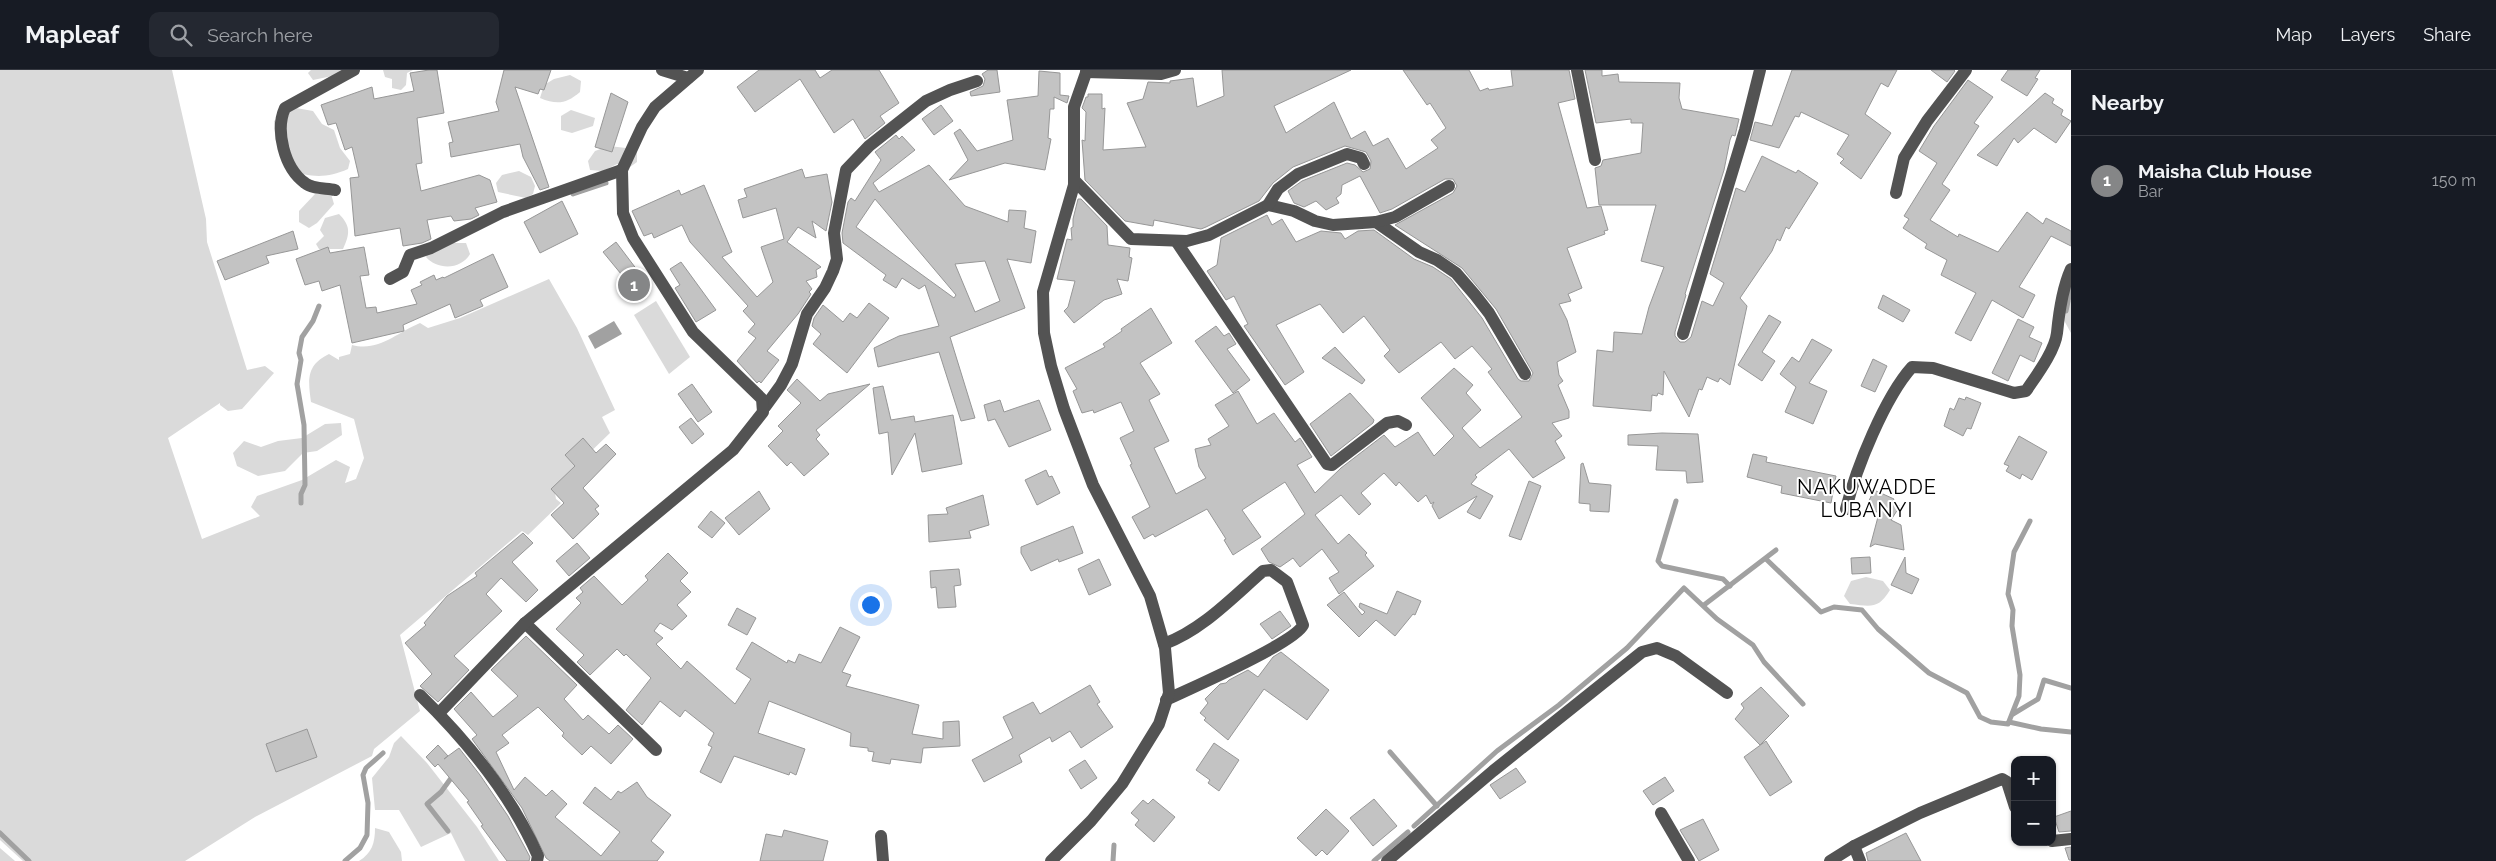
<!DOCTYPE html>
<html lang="en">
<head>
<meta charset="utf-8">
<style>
  body { margin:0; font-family:Raleway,sans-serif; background:#242831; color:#f1f3f6 }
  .controls { position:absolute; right:15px; bottom:15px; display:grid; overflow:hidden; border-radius:10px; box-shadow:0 1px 4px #0004 }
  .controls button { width:45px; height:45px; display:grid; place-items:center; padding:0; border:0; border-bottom:1px solid #363941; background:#171b24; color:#f1f3f6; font:25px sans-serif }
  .you { position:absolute; left:870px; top:534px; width:18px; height:18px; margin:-12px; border:4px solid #fff; border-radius:50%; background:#1a73e8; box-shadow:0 0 0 8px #1a73e833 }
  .badge { display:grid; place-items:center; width:32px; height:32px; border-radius:50%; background:#858687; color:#fff; font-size:16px; font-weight:700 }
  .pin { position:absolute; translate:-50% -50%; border:2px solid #fff; box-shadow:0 1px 5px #0006 }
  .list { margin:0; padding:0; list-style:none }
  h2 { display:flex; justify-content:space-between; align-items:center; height:65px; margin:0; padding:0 20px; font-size:21px }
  h2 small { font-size:16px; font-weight:400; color:#9ea1a6 }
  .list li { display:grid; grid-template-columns:32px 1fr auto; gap:15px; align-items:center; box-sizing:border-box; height:90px; padding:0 20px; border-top:1px solid #363941 }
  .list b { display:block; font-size:19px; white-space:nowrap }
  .list p { margin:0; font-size:16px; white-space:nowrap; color:#9ea1a6 }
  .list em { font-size:16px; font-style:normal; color:#9ea1a6 }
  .icon { flex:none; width:28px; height:28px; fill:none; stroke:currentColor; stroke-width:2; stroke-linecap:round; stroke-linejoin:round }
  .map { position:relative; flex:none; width:2071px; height:791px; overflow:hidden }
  header { display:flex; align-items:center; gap:30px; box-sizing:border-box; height:70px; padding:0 25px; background:#171b24; border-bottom:1px solid #363941 }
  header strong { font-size:24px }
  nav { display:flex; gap:28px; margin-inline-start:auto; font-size:18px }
  .search { width:350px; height:45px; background:#242831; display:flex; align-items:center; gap:12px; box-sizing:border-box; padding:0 18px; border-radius:10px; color:#9ea1a6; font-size:19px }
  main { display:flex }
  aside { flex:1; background:#171b24 }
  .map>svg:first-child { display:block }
  .green { fill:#dadada }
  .water { fill:#a1a1a1 }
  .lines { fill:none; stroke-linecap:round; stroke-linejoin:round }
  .stream { stroke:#a1a1a1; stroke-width:5 }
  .building { fill:#c3c3c3; stroke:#979797; fill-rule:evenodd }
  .minor { stroke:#535353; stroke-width:12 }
  .labels { text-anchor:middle; stroke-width:4; stroke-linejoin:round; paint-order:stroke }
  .quarter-label { font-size:20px; letter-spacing:1px; fill:#000; stroke:#fff }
</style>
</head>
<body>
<header>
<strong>Mapleaf</strong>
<div class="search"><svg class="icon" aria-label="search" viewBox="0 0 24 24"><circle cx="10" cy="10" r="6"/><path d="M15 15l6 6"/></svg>Search here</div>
<nav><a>Map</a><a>Layers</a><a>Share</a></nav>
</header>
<main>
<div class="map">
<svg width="2071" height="791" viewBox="0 0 2071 791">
  <rect width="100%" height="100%" fill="#fff"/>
  <g class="green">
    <path d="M0 0H172L206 149 207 172 247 300 265 296 274 303 242 339 228 341 220 335V333L168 368 202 469 260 446 251 437 257 426 302 410 336 390 350 397 345 413 356 409 364 388 354 349 311 332C308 310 306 295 329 284L339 290V287L350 284 352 275C379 282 396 263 420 253L428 258 460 248 549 209 577 258 615 340 602 347 610 363 554 417 556 429 561 433 528 465 522 461 400 565 420 641 374 679 372 686 255 747 185 791H23L0 770Z"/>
    <path d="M311 0H345L337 5 313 10 308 3Z"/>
    <path d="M383 0H413L407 3 406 15 401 20 392 18V9L385 7Z"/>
    <path d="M570 5 581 11 580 22C566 34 557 35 540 28L544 15 554 9Z"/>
    <path d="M296 38 313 41 322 54 334 60 340 78 350 91 348 99C326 109 310 107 288 100L275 65 274 51 286 41Z"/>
    <path d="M571 40 595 48 593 56 572 63 561 60V46Z"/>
    <path d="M609 76 626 78 637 82V92L630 97 617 94 603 101 590 100 588 91 595 81Z"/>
    <path d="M519 101 531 107 535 116 533 124 526 128 498 122 496 113 502 105Z"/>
    <path d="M315 124H331L334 134 317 153 309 158 299 152V141Z"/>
    <path d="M339 144C351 156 350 164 343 179H319L316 174 324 166 320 160 325 148Z"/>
    <path d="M449 173H466L470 184C461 200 437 200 426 187L430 180Z"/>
    <path d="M2071 230V263L2061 245Z"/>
    <path d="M656 231 690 287 669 304 634 245Z"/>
    <path d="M341 353 342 365 317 381 303 383 285 401 258 406 237 396 233 383 244 371 261 377 278 371 302 368 325 354Z"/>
    <path d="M1866 507 1883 511 1890 520C1878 540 1870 536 1850 534L1844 526 1851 511Z"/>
    <path d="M401 666 427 693 477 757 499 791H465L451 763 421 777 399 740H375L372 708 389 687 394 673Z"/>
    <path d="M375 758 389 762 401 782 402 791H359C372 783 375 773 375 758Z"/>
    <path d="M0 778 15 791H0Z"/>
  </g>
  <path class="water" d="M614 251 622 264 595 279 588 266Z"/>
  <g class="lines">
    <g class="stream">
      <path d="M573 124 606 113"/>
      <path d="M2066 241 2071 217"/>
      <path d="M1676 431 1658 491 1662 496 1723 509 1730 516"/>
      <path d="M301 433V424L305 415 304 355 297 314 301 290 299 283 302 267 313 251 319 236"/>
      <path d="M1766 489 1821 542 1834 537 1862 540 1878 559 1929 603 1967 623 1980 647 1991 652 2008 654 2019 626 2020 605 2012 556 2013 540 2008 524 2014 482 2030 451"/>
      <path d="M1704 535 1776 480"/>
      <path d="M2013 644 2038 629 2044 610 2071 618"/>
      <path d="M2009 652 2041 659 2071 662"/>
      <path d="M1390 682 1437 736"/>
      <path d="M1414 756 1497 681 1559 635 1627 578 1684 518 1717 549 1753 575 1764 592 1803 634"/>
      <path d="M448 761 427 734 441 722 454 704"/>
      <path d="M0 763 29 791"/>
      <path d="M345 791 360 778 367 765 368 733 363 705 366 698 383 683"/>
      <path d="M1113 791 1114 775"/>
      <path d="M1374 791 1408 762"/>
    </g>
  </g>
  <g class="building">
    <path d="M429 0H437L444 43 417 48 422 93 416 94 421 121 479 105 490 110 497 132 475 138 479 145 471 149 454 151 451 146 427 150 431 169 422 173 403 176 400 158 355 166 350 108 359 107 352 77 345 80 336 53 328 55 321 35 372 17 374 29 414 21 410 3Z"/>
    <path d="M504 0H551L544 20 540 19 538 24 515 17 549 117 540 120 523 87 520 74 451 87 449 73 453 72 448 52 499 41 496 32Z"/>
    <path d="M759 0H815L820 8 832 0H879L899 33 880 46 885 53 865 69 853 49 834 63 800 9 755 42 737 17Z"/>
    <path d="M988 0H997L1000 22 971 26 970 22 983 16 985 9 982 4Z"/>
    <path d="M1222 0H1351L1274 36 1286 63 1334 32 1351 69 1365 61 1373 76 1388 68 1406 99 1438 78 1431 70 1446 58 1430 33 1427 35 1403 0H1469L1480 21 1488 18 1489 20 1513 16 1511 0H1569L1575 29 1558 33 1587 138 1601 136 1608 160 1604 161 1605 164 1567 178 1582 218 1568 224 1571 231 1559 234 1567 250 1576 282 1557 292 1559 305 1563 311 1558 315 1569 341V348L1552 353 1562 366 1555 371 1565 388 1533 408 1509 379 1475 405 1477 407 1471 414 1493 426 1480 449 1467 442 1477 426 1439 449 1432 436 1434 432 1431 434 1426 425 1418 432 1399 412 1396 416 1384 403 1361 423 1371 434 1359 445 1341 425 1315 445 1338 474 1349 464 1367 483 1365 485 1374 496 1339 524 1329 508 1339 502 1322 479 1300 497 1293 488 1280 497 1269 492 1261 479 1305 444 1285 412 1242 440 1261 467 1233 485 1224 470 1226 469 1207 439 1155 467 1153 464 1144 469 1132 447 1150 437 1130 395 1132 394 1120 368 1134 361 1121 332 1094 343 1093 340 1082 343 1073 321 1077 319 1065 298 1105 277 1103 274 1122 261 1121 259 1151 238 1172 273 1140 293 1160 324 1149 330 1169 371 1154 378 1176 424 1206 408 1199 397 1195 379 1211 375 1208 369 1229 356 1215 335 1238 321 1257 354 1274 343 1295 372 1300 368 1312 387 1297 395 1315 423 1341 398 1384 365 1395 377 1418 362 1434 386 1454 366 1421 328 1454 298 1473 315 1466 323 1481 340 1462 358 1480 378 1522 347 1488 302 1492 299 1472 276 1455 289 1441 272 1399 303 1384 286 1390 280 1364 246 1343 263 1320 234 1276 255 1304 302 1285 315 1244 256 1248 254 1234 226 1226 230 1207 201 1217 195 1221 168 1267 145 1272 155 1282 149 1296 172 1321 161 1341 163 1345 169 1358 161 1374 160 1414 189 1433 197 1451 209 1482 248 1518 309 1521 311H1529L1533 303 1496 239 1462 198 1395 155 1453 123 1457 116 1453 109H1445L1392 139 1380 143 1360 106 1342 115 1341 124 1336 128 1339 133 1326 140 1316 131 1304 137 1294 133 1288 121 1302 111 1347 93 1355 95 1363 102 1370 99 1371 91 1366 82 1345 76 1293 97 1273 113 1259 131 1206 157 1201 159 1154 150 1153 156 1125 151 1085 110 1082 70 1085 71 1086 42 1082 38 1086 27H1088V24H1102V39L1105 38 1103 80 1146 77 1127 33 1143 29 1148 12 1170 13V11L1193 8 1197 37 1224 26Z"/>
    <path d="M1585 0H1602V6L1618 4 1619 12 1680 13 1679 28 1682 39 1739 49 1735 66 1732 65 1730 70 1724 100 1685 224 1686 225 1675 262V266L1680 272H1685L1691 267 1702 231 1713 236 1724 213 1710 204 1736 118 1745 122 1762 86 1796 103 1798 100 1818 113 1789 159 1786 157 1780 171 1777 169 1772 181 1740 228 1747 236 1730 315 1720 308 1718 312 1707 307 1702 320 1699 319 1689 347 1664 301 1663 325 1658 323 1657 326 1652 325 1651 341 1593 336 1597 280 1613 282 1614 262 1642 264 1649 237 1664 197 1641 191 1656 135H1599L1595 98 1601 96 1603 90 1641 83 1643 53H1631V49L1596 53Z"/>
    <path d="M1792 0H1897L1888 17 1881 13 1865 44 1891 63 1861 109 1840 93 1844 89 1837 84 1849 65 1801 42 1799 47 1795 46 1779 78 1750 70 1755 52 1772 56Z"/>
    <path d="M1931 0H1954L1955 1 1947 12Z"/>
    <path d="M2008 0H2040L2035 8 2038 9 2027 26 2001 10Z"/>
    <path d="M1039 1 1060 3V25L1069 26 1067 33 1054 27V39H1050L1048 68 1051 69 1045 100 1005 93 949 110 968 90 954 63 960 59 977 81 1013 70 1007 30 1038 26Z"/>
    <path d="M1968 10 1993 27 1974 53 1979 56 1942 114 1950 120 1930 150 1958 167 1959 164 1998 182 2027 142 2043 154 2046 148 2071 161V176L2051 166 2019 217 2035 225 2023 248 1992 230 1971 271 1955 263 1976 223 1941 205 1947 190 1925 178 1927 174 1903 158 1909 149 1904 146 1937 93 1919 81 1934 56Z"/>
    <path d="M611 23 628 32 612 82 595 77Z"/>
    <path d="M2045 23 2054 29 2052 33 2063 40 2061 45 2071 51 2056 73 2034 58 2018 73 2014 68 1997 96 1977 85Z"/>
    <path d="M941 35 953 51 934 65 922 49Z"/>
    <path d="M896 65 899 69 902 66 915 80 873 113 879 122 929 95 965 136 1008 152 1009 140 1026 141 1024 158 1036 161 1031 193 1007 189 1025 238 950 267 975 348 961 351 939 282 878 297 874 278 899 266 939 256 925 215 919 219 902 208 896 218 883 210 886 205 843 173 842 163 848 132 851 128 855 131 881 90 875 82ZM875 129 956 225 954 228 856 157ZM985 191 1000 231 975 242 955 194Z"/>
    <path d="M802 99 805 108 827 104 832 132 826 161 812 151 816 168 798 157 787 172 821 197 816 200 817 207 806 211 812 219 809 222 811 224 798 244 767 281 779 290 761 313 759 311 757 313 737 291 756 268 748 262 755 254 743 241 748 236 690 172 682 155 654 168 652 163 644 166 632 141 679 120 681 125 704 115 732 182 722 187 757 227 773 212 761 177 784 169 776 138 743 148 738 130 747 127 744 119Z"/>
    <path d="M1078 129H1081L1107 156 1108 175 1130 178 1129 187 1132 188 1128 211 1117 209 1122 224 1104 230 1074 253 1064 241 1068 237 1075 211 1057 209 1067 169 1072 170 1071 158 1073 157V149Z"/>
    <path d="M562 131 578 164 540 183 524 152Z"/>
    <path d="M293 161 298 179 266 186 269 193 225 210 217 191Z"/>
    <path d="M616 172 650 217 630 230 620 214 626 210 603 182Z"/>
    <path d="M328 177 330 183 364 177 369 205 360 206 366 238 376 237 377 243 417 234 411 220 422 215 420 212 434 205 436 210 443 207 444 208 493 184 508 217 480 230 483 236 455 248 450 234 403 255 404 261 352 273 340 215 322 221 319 211 305 215 296 189Z"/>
    <path d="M681 192 716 240 696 252 675 218 680 215 670 199Z"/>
    <path d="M1883 225 1910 240 1903 252 1878 238Z"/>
    <path d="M869 233 889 248 847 303 813 274 821 264 812 256 814 248 823 235 843 252 850 243 857 248Z"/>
    <path d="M1769 245 1781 252 1762 282 1775 291 1762 311 1738 295Z"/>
    <path d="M2018 249 2034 257 2029 267 2042 273 2034 292 2020 285 2008 311 1992 303Z"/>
    <path d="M1216 256 1224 266 1229 263 1236 274 1227 279 1250 310 1233 323 1195 271Z"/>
    <path d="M1812 269 1832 280 1809 313 1827 321 1813 354 1785 342 1796 317 1780 304 1792 287 1799 292Z"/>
    <path d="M1335 277 1365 310 1362 314 1322 288Z"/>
    <path d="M1873 289 1887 296 1875 322 1861 316Z"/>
    <path d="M797 309 820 331 828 324 870 314 816 360 820 365 816 369 829 384 804 406 791 392 787 396 768 376 783 361 778 356 801 333 787 320Z"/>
    <path d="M692 314 712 342 698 352 678 324Z"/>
    <path d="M883 316 891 350 914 346 915 352 953 345 962 394 922 402 915 363 892 405 888 362 879 364 873 318Z"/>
    <path d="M1350 323 1374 350 1373 353 1331 386 1310 354Z"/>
    <path d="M1966 327 1981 333 1971 359 1967 358 1963 366 1944 356 1950 338 1954 340 1959 328 1965 330Z"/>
    <path d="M1000 330 1004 342 1039 330 1051 360 1009 377 995 349 988 351 984 335Z"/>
    <path d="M691 348 704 364 692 374 679 357Z"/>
    <path d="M1662 363 1698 364 1703 412 1687 413 1686 401 1656 400 1658 376 1628 375V365Z"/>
    <path d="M2019 366 2047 382 2032 410 2022 404 2020 409 2006 401 2009 396 2004 394Z"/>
    <path d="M583 368 596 383 606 374 616 384 583 418 599 436 595 439 599 444 573 469 551 445 564 433 551 419 575 396 565 385Z"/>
    <path d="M1753 384 1767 387 1766 392 1836 406 1831 433 1781 423 1782 416 1747 407Z"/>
    <path d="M1583 393 1589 413 1611 415 1609 442 1590 441V434L1579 433 1581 394Z"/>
    <path d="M1046 400 1049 407 1052 406 1060 423 1037 435 1025 410Z"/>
    <path d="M1529 411 1541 416 1521 470 1509 466Z"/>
    <path d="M1874 420 1894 429 1893 431 1900 436 1891 450 1901 455 1904 480 1875 474 1870 477 1879 443 1866 437Z"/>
    <path d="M759 421 770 439 739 465 725 448Z"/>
    <path d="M983 425 989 455 969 461 971 468 929 472 928 445 948 444 946 438Z"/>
    <path d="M711 441 725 453 712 468 698 457Z"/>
    <path d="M1073 456 1083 483 1059 492 1058 489 1031 501 1021 483V477Z"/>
    <path d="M523 463 533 473 512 492 538 520 526 532 501 508 486 524 502 541 454 586 469 600 438 632 420 616 432 604 405 573 426 555 424 553 447 526 477 506 475 503Z"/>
    <path d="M577 473 590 488 569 506 556 491Z"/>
    <path d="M668 483 688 503 680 511 691 522 677 535 687 546 672 560 660 553 654 561 663 568 656 574 681 599 687 591 735 634 751 609 736 599 752 572 787 593 788 590 795 593 799 584 821 593 840 557 860 567 842 602 851 605 846 616 919 635 912 664 943 669V652L959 651 960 676 923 678 921 693 891 689 890 694 872 691 874 682 868 681V678L850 676 851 663 769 631 758 663 805 679 796 705 790 702 789 705 734 686 721 713 700 702 712 677 708 675 714 663 685 640 680 647 660 631 642 655 626 640 651 608 626 584 624 586 617 579 590 605 577 592 584 585 556 559 581 533 576 528 583 522 580 518 594 506 622 535 648 510 645 506Z"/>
    <path d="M1870 487 1871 503 1852 504 1851 488Z"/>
    <path d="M1905 487 1906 503 1919 509 1912 524 1891 515Z"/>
    <path d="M1099 489 1111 515 1089 525 1078 499Z"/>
    <path d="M959 499 961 515 954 516 956 537 938 538 936 517 931 518 930 501Z"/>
    <path d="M1397 521 1421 531 1415 545 1413 544 1395 566 1376 550 1359 567 1327 535 1344 522 1362 545 1365 542 1359 537 1360 533 1387 544Z"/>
    <path d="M737 538 756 548 747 565 728 555Z"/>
    <path d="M1280 541 1291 556 1272 569 1260 554Z"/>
    <path d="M526 566 577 615 564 629 583 650 588 645 609 664 618 655 633 669 611 694 591 676 582 685 562 666 564 663 538 637 502 665 509 673 496 682 514 720 525 707 546 726 552 720 567 734 555 747 601 786 620 762 583 733 595 717 611 730 618 721 621 723 637 712 647 727 671 745 651 771 664 782 657 791H550L546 788 522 738 472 669 477 665 454 639 471 622 493 647 518 626 491 600Z"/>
    <path d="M1281 582 1329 620 1307 650 1264 619 1228 670 1204 650 1206 648 1200 643 1208 633 1205 629 1220 614 1226 613 1229 610 1248 600 1258 607 1273 587Z"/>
    <path d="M1090 615 1100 632 1097 634 1113 657 1081 678 1070 661 1052 672 1050 667 1019 685 1022 692 984 712 972 690 1013 668 1003 647 1033 632 1040 644Z"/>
    <path d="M1761 617 1789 646 1760 675 1735 649 1744 638 1741 634Z"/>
    <path d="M307 659 317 687 276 702 266 674Z"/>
    <path d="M1766 671 1792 712 1770 726 1744 687Z"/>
    <path d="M1214 673 1239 690 1219 721 1208 713 1210 710 1196 700Z"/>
    <path d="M438 675 448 686 444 689 459 678 480 705 508 746 530 787 529 791H507L481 756 483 755 467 732 469 731 438 694 435 697 426 687Z"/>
    <path d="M1085 690 1097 708 1081 719 1069 700Z"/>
    <path d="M1516 698 1526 712 1500 729 1490 715Z"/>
    <path d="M1665 707 1674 721 1653 735 1643 721Z"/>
    <path d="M1153 729 1175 747 1154 772 1135 755 1139 750 1131 743 1143 730 1148 734Z"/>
    <path d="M1374 729 1397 756 1373 776 1350 748Z"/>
    <path d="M1326 739 1349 761 1327 785 1322 780 1316 786 1297 768Z"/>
    <path d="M2071 741V761L2059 762 2054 747Z"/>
    <path d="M1703 749 1719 780 1699 791 1680 760Z"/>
    <path d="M784 760 828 771 823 791H760L766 764 782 767Z"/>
    <path d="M1906 763 1921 791H1868L1866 783Z"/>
    <path d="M2071 777V790H2069L2065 778Z"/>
  </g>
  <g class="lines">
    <g class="minor">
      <path d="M662 0 688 8"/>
      <path d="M1577 0 1595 90"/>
      <path d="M1086 2 1161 4 1175 0"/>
      <path d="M1074 110 1131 169 1187 171 1209 165 1268 135 1294 141 1315 151 1333 155 1376 152 1419 182 1437 190 1456 203 1475 225 1489 243 1525 304"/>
      <path d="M335 120C327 118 312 119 305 113 284 98 275 60 285 38L354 0"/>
      <path d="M1896 123 1904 88 1927 51 1966 0"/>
      <path d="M1268 135 1278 119 1298 104 1347 84 1361 88 1364 94"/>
      <path d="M1376 152 1395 147 1449 116"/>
      <path d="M1176 171 1327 394 1332 395 1387 353 1398 351 1406 355"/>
      <path d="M390 209 403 202 410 185 431 178 503 142 622 100"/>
      <path d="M1683 264 1745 60 1760 0"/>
      <path d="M765 337 781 315 792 294 807 244 825 218 833 201 837 189 834 163 846 100 869 76 926 31 950 20 977 11"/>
      <path d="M1846 439C1856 398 1885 327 1912 297L1933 298 2014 323 2026 321C2036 306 2055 281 2057 263 2059 242 2062 219 2071 199"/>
      <path d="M525 553 656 680"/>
      <path d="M1164 574C1202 560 1232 528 1263 501L1271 500 1287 512 1303 555C1295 573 1189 619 1166 630"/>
      <path d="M420 625C467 671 512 726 538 786L537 791"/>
      <path d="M439 643 525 553 733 380 763 342 762 329 693 262 633 168 623 143 622 100 642 57 655 37 698 0"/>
      <path d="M1661 743 1689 791"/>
      <path d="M881 766 883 791"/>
      <path d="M2052 771 2071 769"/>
      <path d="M1854 776 1920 743 2002 709 2007 712 2015 737"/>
      <path d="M1051 791 1091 751 1122 714 1159 654 1169 623 1165 578 1150 526 1093 415 1064 339 1051 296 1044 263 1043 222 1074 115V37L1087 0"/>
      <path d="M1387 791 1493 701 1642 582 1657 578 1676 586 1727 623"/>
      <path d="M1830 791 1854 776 1860 791"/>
    </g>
  </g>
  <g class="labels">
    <g class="quarter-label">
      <text x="1867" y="424">NAKUWADDE<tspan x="1867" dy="23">LUBANYI</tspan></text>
    </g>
  </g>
</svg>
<div class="controls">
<button>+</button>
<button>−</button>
</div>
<div class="you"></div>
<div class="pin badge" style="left:634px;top:215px">1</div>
</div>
<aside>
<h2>Nearby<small></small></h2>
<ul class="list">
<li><span class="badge">1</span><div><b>Maisha Club House</b><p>Bar</p></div><em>150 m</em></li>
</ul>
</aside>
</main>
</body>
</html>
